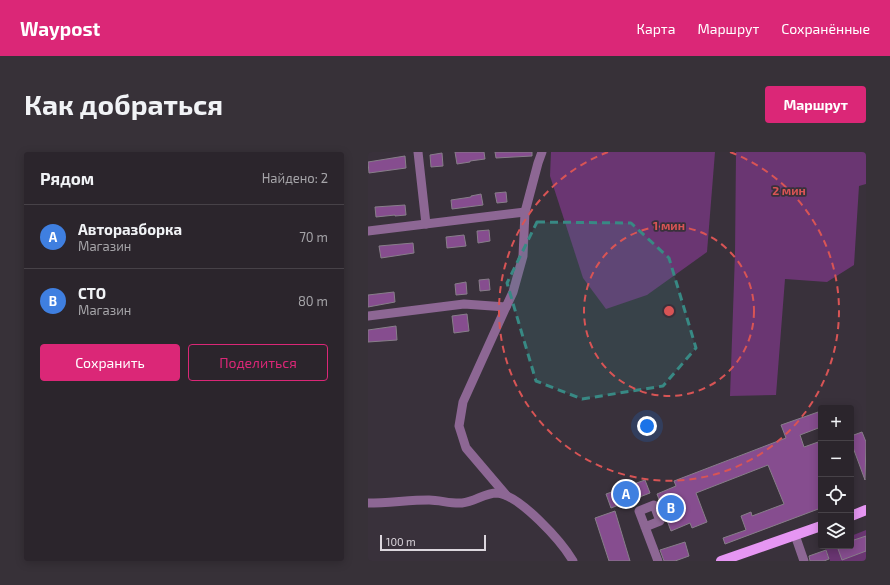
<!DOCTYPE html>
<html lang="ru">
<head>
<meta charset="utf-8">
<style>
  body { margin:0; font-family:"Exo 2",sans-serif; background:#373138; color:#f1f3f6 }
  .controls { position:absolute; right:12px; bottom:12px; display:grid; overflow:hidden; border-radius:4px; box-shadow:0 2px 10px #0003 }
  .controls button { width:36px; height:36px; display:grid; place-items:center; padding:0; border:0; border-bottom:1px solid #474248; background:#2b252c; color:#f1f3f6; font:20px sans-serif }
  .scale { position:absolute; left:12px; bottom:10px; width:106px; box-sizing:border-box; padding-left:4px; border:2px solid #dcd6dd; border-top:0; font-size:11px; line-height:14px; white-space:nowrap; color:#dcd6dd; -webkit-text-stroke:3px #39313b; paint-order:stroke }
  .you { position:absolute; left:279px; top:274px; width:14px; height:14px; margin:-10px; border:3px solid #fff; border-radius:50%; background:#1a73e8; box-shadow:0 0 0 6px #1a73e833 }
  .badge { display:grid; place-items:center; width:26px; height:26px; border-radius:50%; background:#db2777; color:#fff; font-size:13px; font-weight:700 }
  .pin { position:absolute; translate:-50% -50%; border:2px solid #fff; box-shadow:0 1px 4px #0006 }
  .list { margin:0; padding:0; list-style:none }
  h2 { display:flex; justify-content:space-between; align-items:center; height:52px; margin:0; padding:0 16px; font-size:17px }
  h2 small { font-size:13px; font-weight:400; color:#a6a5a9 }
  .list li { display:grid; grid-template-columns:26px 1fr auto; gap:12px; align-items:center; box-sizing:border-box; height:64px; padding:0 16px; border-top:1px solid #474248 }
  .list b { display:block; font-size:15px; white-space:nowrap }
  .list p { margin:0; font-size:13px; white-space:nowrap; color:#a6a5a9 }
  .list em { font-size:13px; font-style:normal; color:#a6a5a9 }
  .actions { display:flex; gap:8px; padding:12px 16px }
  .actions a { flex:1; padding:9px 0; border:1px solid #db2777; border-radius:4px; text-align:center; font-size:14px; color:#db2777 }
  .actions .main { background:#db2777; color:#fff }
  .icon { flex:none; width:22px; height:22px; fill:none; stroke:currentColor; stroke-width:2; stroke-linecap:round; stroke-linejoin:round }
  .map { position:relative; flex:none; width:498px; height:409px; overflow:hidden; border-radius:4px }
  header { display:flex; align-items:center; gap:24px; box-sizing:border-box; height:56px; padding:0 20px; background:#db2777; color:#fff }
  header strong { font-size:19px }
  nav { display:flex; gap:22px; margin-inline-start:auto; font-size:14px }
  .intro { display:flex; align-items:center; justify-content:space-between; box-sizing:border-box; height:96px; padding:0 24px }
  h1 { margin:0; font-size:28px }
  .button { padding:10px 18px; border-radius:4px; background:#db2777; color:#fff; font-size:14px; font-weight:700 }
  main { display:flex; gap:24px; padding:0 24px }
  aside { flex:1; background:#2b252c; border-radius:4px; box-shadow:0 2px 10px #0003 }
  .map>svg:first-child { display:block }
  .green { fill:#6a3672 }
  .building { fill:#864d8f; stroke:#887e8a }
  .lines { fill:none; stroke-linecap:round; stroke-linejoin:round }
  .minor { stroke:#8d6794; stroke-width:9 }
  .major { stroke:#e696f3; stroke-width:10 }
  .marked { fill:#388984; fill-opacity:0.2; stroke:#388984; stroke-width:3; stroke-dasharray:8 5; stroke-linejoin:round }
  .ring { fill:none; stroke:#d85455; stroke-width:2; stroke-dasharray:7 5 }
  .centre { fill:#d85455; stroke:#39313b; stroke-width:2 }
  .ring-label { font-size:12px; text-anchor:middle; font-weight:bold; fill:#d85455; stroke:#39313b; stroke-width:3.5; stroke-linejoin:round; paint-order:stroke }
</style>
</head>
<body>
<header>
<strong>Waypost</strong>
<nav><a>Карта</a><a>Маршрут</a><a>Сохранённые</a></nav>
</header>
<div class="intro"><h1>Как добраться</h1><a class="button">Маршрут</a></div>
<main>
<aside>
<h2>Рядом<small>Найдено: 2</small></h2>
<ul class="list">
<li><span class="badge" style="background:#3f7fe0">A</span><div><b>Авторазборка</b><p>Магазин</p></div><em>70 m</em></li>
<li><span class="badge" style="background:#3f7fe0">B</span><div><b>СТО</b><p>Магазин</p></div><em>80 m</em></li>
</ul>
<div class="actions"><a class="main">Сохранить</a><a>Поделиться</a></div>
</aside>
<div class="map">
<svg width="498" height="409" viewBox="0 0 498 409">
  <rect width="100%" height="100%" fill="#39313b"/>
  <g class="green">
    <path d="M183 0H347L339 100 279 143 238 157 215 126 182 24Z"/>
    <path d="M368 0H498V32L491 34 486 113 459 130 417 127 408 243 362 244 367 102Z"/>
    <path d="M498 378V409H462L457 394H483V384Z"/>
  </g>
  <g class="building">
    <path d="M87 0H116L117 7 102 9V10L89 12Z"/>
    <path d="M127 0H164V4L128 6Z"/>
    <path d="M74 1 75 14 63 15 62 3Z"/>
    <path d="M37 4 38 16 1 21 0 10Z"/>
    <path d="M138 40 139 50 129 51 127 41Z"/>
    <path d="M113 42 115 53 84 57 83 48 103 45V44Z"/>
    <path d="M37 53 38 63 27 64V63L8 65 7 55Z"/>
    <path d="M121 78 122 89 110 91 109 79Z"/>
    <path d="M96 83 98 94 79 96 78 85Z"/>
    <path d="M45 91 46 101 13 106 11 94Z"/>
    <path d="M121 127 122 138 112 139 111 128Z"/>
    <path d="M98 130 99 142 88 143 87 132Z"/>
    <path d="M26 140 27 150 0 155V143Z"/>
    <path d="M99 162 101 179 86 181 84 164Z"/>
    <path d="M28 174 29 188 0 190V178Z"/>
    <path d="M453 259V275L432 283 436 295 453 289V308H451L453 315V356L357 392 355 386 378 378 373 364 383 360 384 364 416 352 400 313 328 341 339 370 324 376 322 371 303 379 289 342 308 334 306 329 418 286 413 273Z"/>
    <path d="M494 280 498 290 497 328 483 290V284Z"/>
    <path d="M277 328 282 341 243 356 238 342Z"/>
    <path d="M247 359 262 409H241L227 366Z"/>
    <path d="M498 384V399L474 408 469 394H483V389Z"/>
    <path d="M317 390 321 404 307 409H296L292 398Z"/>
    <path d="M458 398 461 407 456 409H442L441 404Z"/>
  </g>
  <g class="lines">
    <g class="minor">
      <path d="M50 0 58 72"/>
      <path d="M0 79 157 60"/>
      <path d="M138 155 95 250 91 274 98 296 138 343"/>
      <path d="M0 164 96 152 138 155 145 140 155 104 157 60 170 11 174 0"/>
      <path d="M0 351C21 351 41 348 61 348 72 348 83 352 94 351 107 350 116 341 129 341 152 343 194 390 205 409"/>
      <path d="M277 375 292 369 286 353 271 359 290 409"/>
      <path d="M427 383 436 409"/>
    </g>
    <g class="major">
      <path d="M483 364 498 358"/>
      <path d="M353 409 453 374"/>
    </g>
  </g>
  <path class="marked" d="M169 70 263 71 301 106 328 196 295 234 214 247 168 229 139 131Z"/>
  <g class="ring">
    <circle cx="301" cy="159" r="85"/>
    <path d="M362 0A170 170 0 1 1 240 0"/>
  </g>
  <circle cx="301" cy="159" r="6" class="centre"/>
  <g class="ring-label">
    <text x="421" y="43">2 мин</text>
    <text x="301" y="78">1 мин</text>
  </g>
</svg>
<div class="controls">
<button>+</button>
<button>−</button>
<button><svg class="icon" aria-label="locate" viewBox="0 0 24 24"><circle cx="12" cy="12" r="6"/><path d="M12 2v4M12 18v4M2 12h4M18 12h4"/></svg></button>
<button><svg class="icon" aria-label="layers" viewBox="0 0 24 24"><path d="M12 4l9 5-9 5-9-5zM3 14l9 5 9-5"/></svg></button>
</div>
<div class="scale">100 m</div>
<div class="you"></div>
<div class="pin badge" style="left:258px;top:342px;background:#3f7fe0">A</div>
<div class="pin badge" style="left:303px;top:356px;background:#3f7fe0">B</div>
</div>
</main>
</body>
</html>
